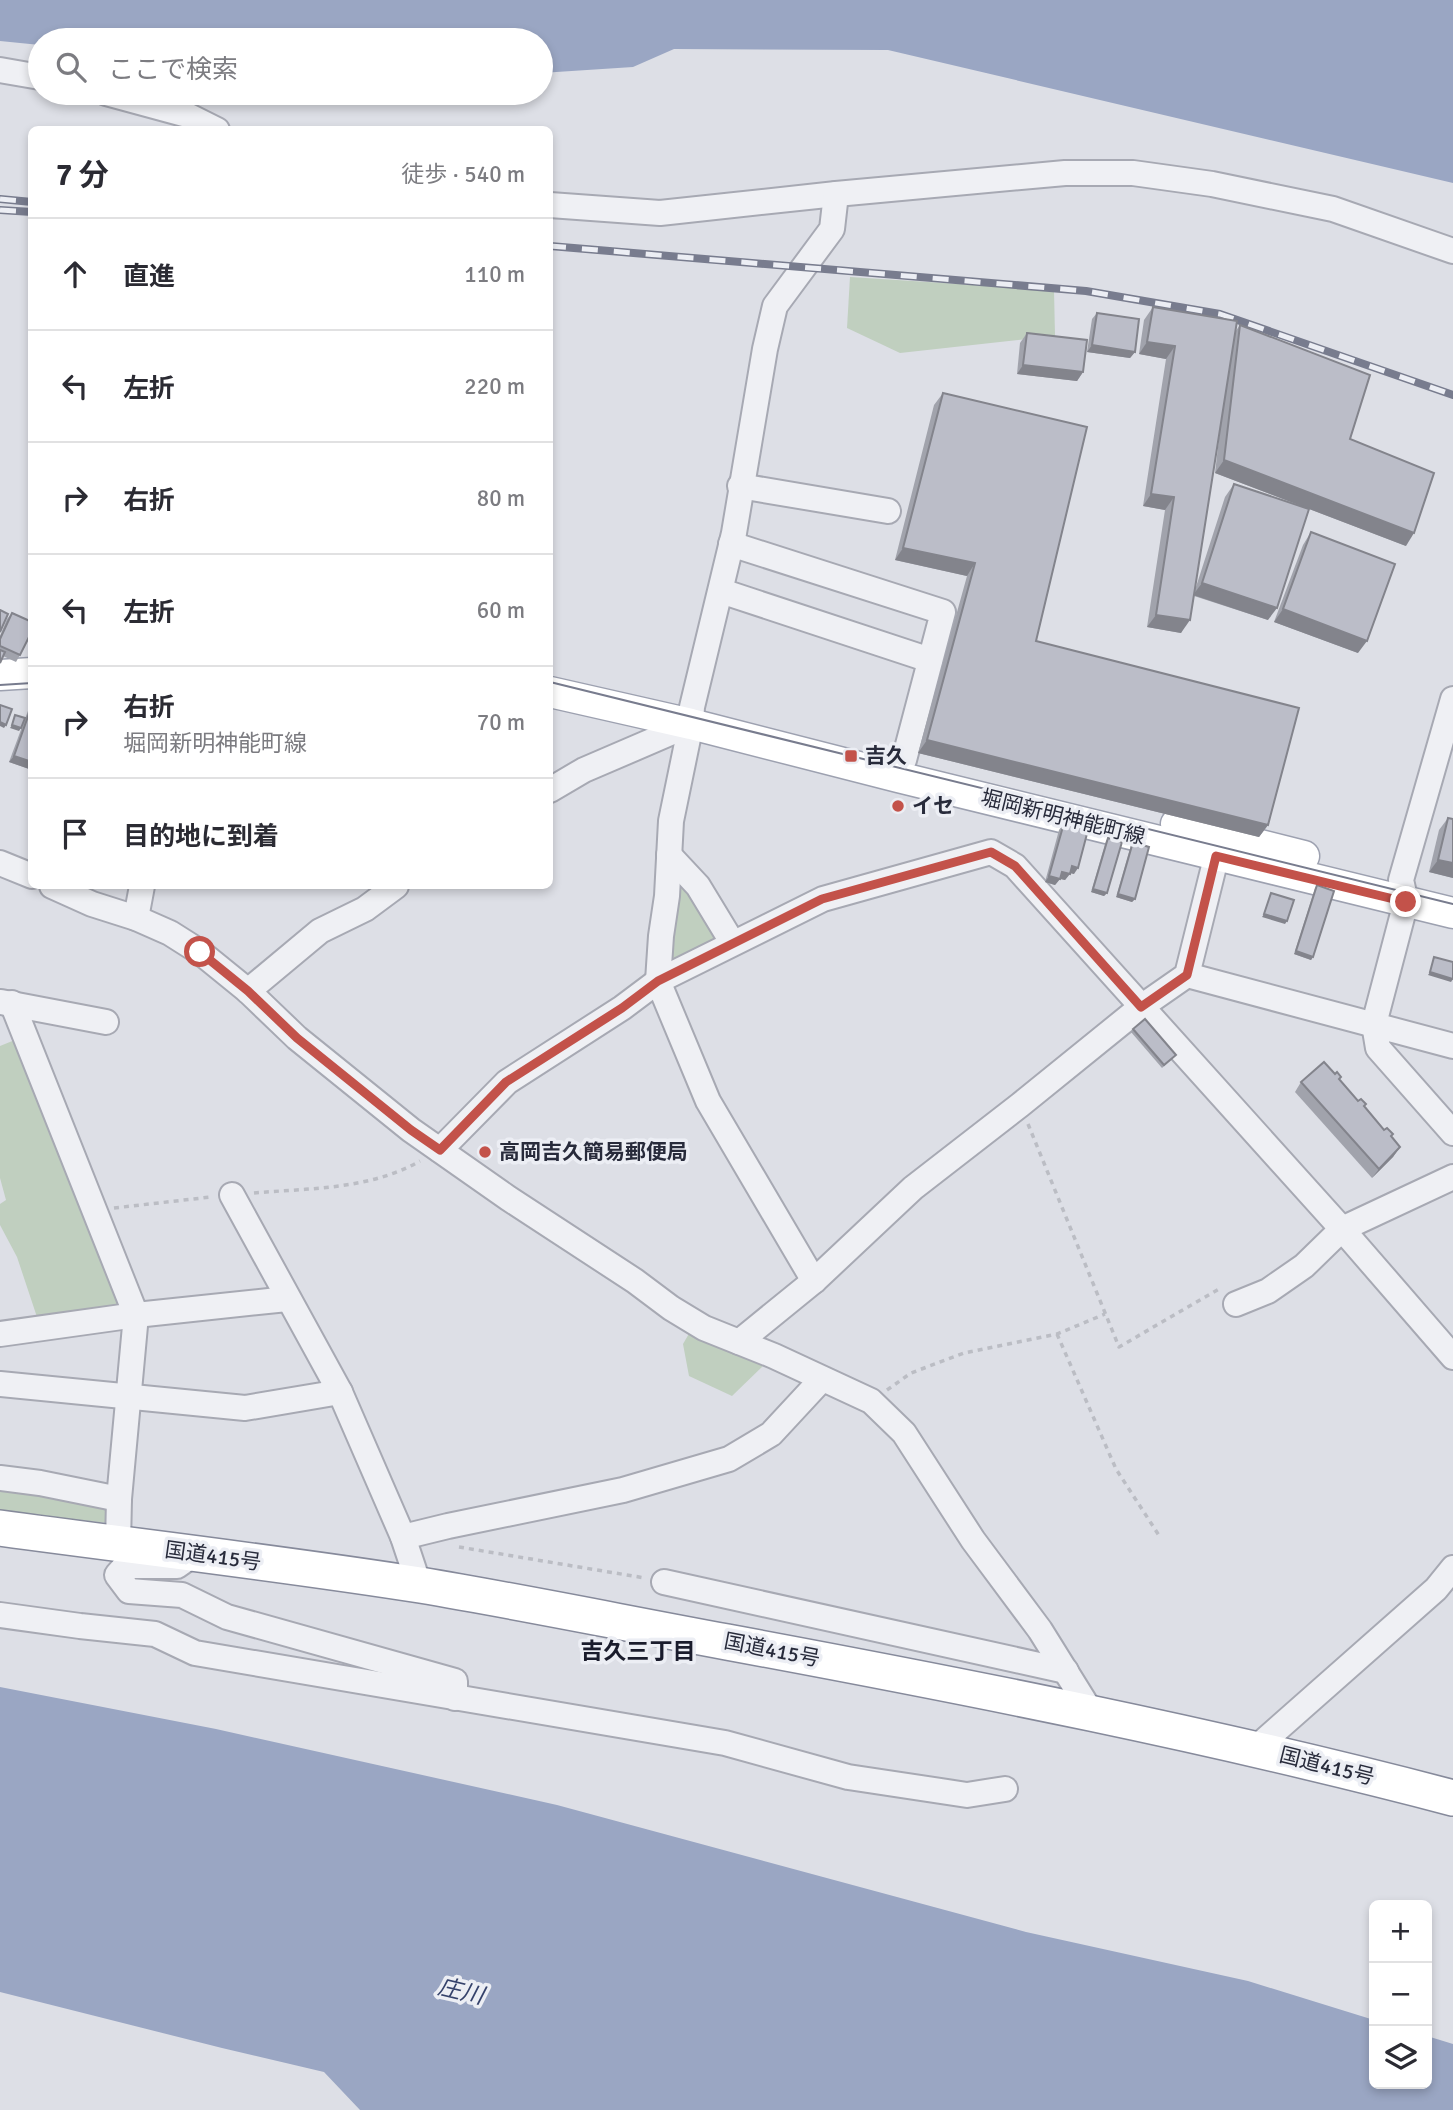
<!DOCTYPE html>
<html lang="ja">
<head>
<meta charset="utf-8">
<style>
  body { margin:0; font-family:Signika,"Noto Sans JP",sans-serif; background:#f2f2f3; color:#2b2b33 }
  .controls { position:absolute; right:21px; bottom:21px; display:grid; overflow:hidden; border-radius:10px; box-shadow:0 4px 10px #0003 }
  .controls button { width:63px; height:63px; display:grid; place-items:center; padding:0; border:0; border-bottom:2px solid #e1e1e2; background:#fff; color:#2b2b33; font:35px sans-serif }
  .stop { position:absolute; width:21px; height:21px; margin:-16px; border:5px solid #c3524a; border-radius:50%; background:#fff }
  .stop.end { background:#c3524a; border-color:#fff; box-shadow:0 2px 7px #0008 }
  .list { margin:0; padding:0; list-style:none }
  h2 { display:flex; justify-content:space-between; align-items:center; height:91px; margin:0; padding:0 28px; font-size:30px }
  h2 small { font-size:23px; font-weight:400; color:#7c7c81 }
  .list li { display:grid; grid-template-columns:46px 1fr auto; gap:21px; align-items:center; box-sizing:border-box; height:112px; padding:0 28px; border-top:2px solid #e1e1e2 }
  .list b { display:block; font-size:26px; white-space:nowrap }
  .list p { margin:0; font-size:23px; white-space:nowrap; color:#7c7c81 }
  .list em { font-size:23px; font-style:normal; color:#7c7c81 }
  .icon { flex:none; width:38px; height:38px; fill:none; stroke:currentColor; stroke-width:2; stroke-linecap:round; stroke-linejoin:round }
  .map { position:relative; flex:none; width:1453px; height:2110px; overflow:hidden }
  .search { position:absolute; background:#fff; box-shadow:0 4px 10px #0003; left:28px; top:28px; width:525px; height:77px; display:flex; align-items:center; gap:18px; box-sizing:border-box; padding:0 24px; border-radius:38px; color:#7c7c81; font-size:26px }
  .panel { position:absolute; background:#fff; box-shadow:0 4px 10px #0003; left:28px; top:126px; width:525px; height:763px; border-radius:10px }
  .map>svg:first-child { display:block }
  .green { fill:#c0cfbf }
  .water { fill:#9aa6c3 }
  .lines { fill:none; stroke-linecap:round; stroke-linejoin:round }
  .minor-casing { stroke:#a7a9b3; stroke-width:28 }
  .major-casing { stroke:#9da1b0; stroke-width:33 }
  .highway-casing { stroke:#868a9b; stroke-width:38 }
  .path { stroke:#bbbdc4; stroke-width:3.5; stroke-dasharray:5 5; stroke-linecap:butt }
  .minor { stroke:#eff0f4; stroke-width:24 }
  .major { stroke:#fff; stroke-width:30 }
  .highway { stroke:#fff; stroke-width:35 }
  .tram { stroke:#787c8e; stroke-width:2 }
  .rail-casing { stroke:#787c8e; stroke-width:8 }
  .rail { stroke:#eceef4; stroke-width:5; stroke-dasharray:16; stroke-linecap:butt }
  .wall { fill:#a1a3ac }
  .shaded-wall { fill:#83848c }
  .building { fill:#bbbdc8; stroke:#83848c; stroke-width:2 }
  .route { stroke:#c3524a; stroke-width:9 }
  .poi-dot { fill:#c3524a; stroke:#eceef4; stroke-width:2.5 }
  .labels { text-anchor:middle; stroke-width:7; stroke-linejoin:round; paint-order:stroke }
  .poi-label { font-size:21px; font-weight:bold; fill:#282b3b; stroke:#eceef4; text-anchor:start }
  .street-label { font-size:21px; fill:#282b3b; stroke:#eceef4 }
  .neighbourhood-label { font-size:23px; font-weight:bold; fill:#1a1c2c; stroke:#eceef4 }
  .water-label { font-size:23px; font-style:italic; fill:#35426b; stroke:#eceef4 }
</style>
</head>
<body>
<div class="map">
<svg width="1453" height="2110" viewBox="0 0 1453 2110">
  <rect width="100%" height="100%" fill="#dddfe6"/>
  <g class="green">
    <path d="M850 277 1054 290 1055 336 900 353 847 328Z"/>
    <path d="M669 855 732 942 658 981Z"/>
    <path d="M32 1033 133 1318 40 1326 17 1257 0 1225V1204L6 1200 0 1178V1046Z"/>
    <path d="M694 1325 768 1361 732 1396 689 1376 683 1344Z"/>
    <path d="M0 1478 119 1499V1524L0 1512Z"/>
  </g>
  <g class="water">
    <path d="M0 0H1453V183L888 50 674 49 633 67 541 73V40H40V45L0 41Z"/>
    <path d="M0 1687 216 1729 557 1805 1026 1932 1248 1981 1374 2020V2084H1427V2036L1453 2044V2110H360L324 2072 222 2048 0 1992Z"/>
  </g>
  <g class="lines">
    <g class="minor-casing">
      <g id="minor">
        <path d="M0 70 40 77"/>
        <path d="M106 93 187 115 217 130"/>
        <path d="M550 205 660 213 836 194 1065 173H1133L1212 184 1333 209 1453 251"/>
        <path d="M740 486 888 511"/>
        <path d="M731 544 943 612 904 760"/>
        <path d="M721 591 930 660"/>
        <path d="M1453 699 1401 880 1406 902 1374 1024 1378 1048 1453 1133"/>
        <path d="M550 790 584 770 691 724"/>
        <path d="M669 855 698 886 732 942"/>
        <path d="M0 863 32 876"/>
        <path d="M52 886 92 904 136 918 170 933 200 952 248 991 297 1038 411 1130 508 1198 635 1281 671 1308 704 1328 774 1356 871 1401 904 1433 973 1540 1040 1630 1091 1712"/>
        <path d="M136 918 142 886"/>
        <path d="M1187 975 1453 1046"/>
        <path d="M248 991 320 931 365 909 396 886"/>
        <path d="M1 1002 106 1022"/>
        <path d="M12 1003 136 1315 119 1499 118 1544"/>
        <path d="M440 1150 507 1082 622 1008 658 981 823 899 991 852 1015 866 1342 1229 1453 1357"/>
        <path d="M232 1195 340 1392 403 1537 419 1585"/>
        <path d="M814 1281 708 1101 658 981 661 936 667 896 671 821 691 724 692 707 734 533 765 349 775 306 832 229 836 194"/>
        <path d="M1236 1304 1268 1291 1304 1266 1342 1229 1453 1177"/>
        <path d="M0 1334 136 1315 287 1299"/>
        <path d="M739 1342 814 1281 913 1188 1020 1105 1141 1007 1187 975 1221 838"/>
        <path d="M0 1384 245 1408 340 1392"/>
        <path d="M0 1478 40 1483 119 1499"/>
        <path d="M403 1537 448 1526 623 1490 729 1459 771 1434 822 1379"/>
        <path d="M187 1559 177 1566H125L117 1575 129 1591 182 1595 227 1617 455 1681V1698"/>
        <path d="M664 1582 1066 1671"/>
        <path d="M0 1615 80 1626 155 1634 195 1653 725 1743 848 1777 967 1795 1005 1789"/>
        <path d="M1256 1748 1436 1589 1453 1568"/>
      </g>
    </g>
    <g class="major-casing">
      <g id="major">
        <path d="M0 675 32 673"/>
        <path d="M550 692 691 724 898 777 1453 913"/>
        <path d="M1176 824 1304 856"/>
      </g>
    </g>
    <g class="highway-casing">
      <path id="highway" d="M0 1528C140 1547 280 1563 420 1585 522 1602 624 1623 727 1642 970 1687 1213 1735 1453 1798"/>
    </g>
    <g class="path">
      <path d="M1028 1124 1119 1347 1219 1289"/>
      <path d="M254 1193C310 1188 369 1190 420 1161"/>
      <path d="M114 1208 211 1197"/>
      <path d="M1057 1334 1116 1469 1160 1537"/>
      <path d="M887 1390 911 1373 964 1353 1057 1334 1105 1314"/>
      <path d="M459 1547 645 1578"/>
    </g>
    <use href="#minor" class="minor"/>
    <use href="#major" class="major"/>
    <use href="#highway" class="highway"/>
    <g class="tram">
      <path d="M550 682 1453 904"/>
      <path d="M0 685 32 683"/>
    </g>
    <g class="rail-casing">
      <g id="rail">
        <path d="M0 199 32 202"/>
        <path d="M0 210 32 212"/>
        <path d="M550 246 1086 291 1220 314 1453 395"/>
      </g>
    </g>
    <use href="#rail" class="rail"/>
  </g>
  <g class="wall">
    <path d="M1153 307 1235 332 1240 325 1350 439 1406 546 1215 473 1222 413 1195 590 1225 497 1234 484 1268 620 1194 596 1181 633 1147 627 1165 510 1143 506 1166 359 1139 354 1144 320Z"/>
    <path d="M1097 313 1135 352 1130 358 1087 352 1092 319Z"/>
    <path d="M1027 333 1083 372 1077 381 1017 374 1020 343Z"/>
    <path d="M943 393 1036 641 1268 825 1259 837 918 753 967 576 895 560 934 405Z"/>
    <path d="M1311 532 1358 653 1274 622 1303 545Z"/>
    <path d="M12 613 20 655 16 662 3 656 0 663V636L7 619Z"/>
    <path d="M32 700V770L9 762Z"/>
    <path d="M1448 818 1453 819V878L1429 872 1439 830Z"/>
    <path d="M1064 823 1074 874 1070 873 1065 880 1060 879 1055 885 1045 882 1059 830Z"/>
    <path d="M1108 838 1107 893 1104 896 1091 892 1106 841Z"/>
    <path d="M1133 842 1135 899 1132 902 1116 897 1131 845Z"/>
    <path d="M1317 885 1313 957 1311 960 1294 954 1315 888Z"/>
    <path d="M1133 1029 1176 1055 1162 1068 1131 1032Z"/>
    <path d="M1339 1080 1400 1147 1393 1157 1372 1178 1295 1092 1301 1082Z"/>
  </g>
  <g class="shaded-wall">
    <path d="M1147 342 1175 346 1166 359 1139 354Z"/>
    <path d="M1092 345 1135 352 1130 358 1087 352Z"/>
    <path d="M1023 365 1083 372 1077 381 1017 374Z"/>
    <path d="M1224 460 1414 533 1406 546 1215 473Z"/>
    <path d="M1151 494 1174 497 1165 510 1143 506Z"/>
    <path d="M903 548 975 563 967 576 895 560Z"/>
    <path d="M1202 583 1277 608 1268 620 1193 595Z"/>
    <path d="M1283 609 1367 641 1358 653 1274 622Z"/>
    <path d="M1156 615 1190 620 1181 633 1147 627Z"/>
    <path d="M0 722 6 725 4 728 0 726Z"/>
    <path d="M12 725 21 728 19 731 10 728Z"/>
    <path d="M927 740 1268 825 1259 837 918 753Z"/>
    <path d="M14 756 32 762V770L9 762Z"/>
    <path d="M1438 860 1453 863V878L1429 872Z"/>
    <path d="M1072 866 1078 868 1074 874 1067 872Z"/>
    <path d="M1062 872 1070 874 1065 880 1057 878Z"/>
    <path d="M1049 876 1060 879 1055 885 1045 882Z"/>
    <path d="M1093 889 1107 893 1104 896 1091 892Z"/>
    <path d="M1118 894 1135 899 1132 902 1116 897Z"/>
    <path d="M1264 914 1287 921 1285 924 1262 917Z"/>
    <path d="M1296 951 1313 957 1311 960 1294 954Z"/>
    <path d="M1430 972 1453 979 1451 982 1428 975Z"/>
    <path d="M1400 1147 1393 1157 1372 1178 1379 1169Z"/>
  </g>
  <g class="building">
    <path d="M1153 307 1237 321 1190 620 1156 615 1174 497 1151 494 1175 346 1147 342Z"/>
    <path d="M1097 313 1139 319 1135 352 1092 345Z"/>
    <path d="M1240 325 1370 375 1350 439 1434 473 1414 533 1224 460Z"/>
    <path d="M1027 333 1087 340 1083 372 1023 365Z"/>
    <path d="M943 393 1087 427 1036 641 1299 708 1268 825 927 740 975 563 903 548Z"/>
    <path d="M1234 484 1309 509 1277 608 1202 583Z"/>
    <path d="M1311 532 1395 564 1367 641 1283 609Z"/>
    <path d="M0 610 8 614 0 632Z"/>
    <path d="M12 613 32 622V631L20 655 0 646V639Z"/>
    <path d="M0 650 5 652 0 663Z"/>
    <path d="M0 705 12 709 6 725 0 722Z"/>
    <path d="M32 705V762L14 756Z"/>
    <path d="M15 715 25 718 21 728 12 725Z"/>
    <path d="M1448 818 1453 819V863L1438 860Z"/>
    <path d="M1064 823 1088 830 1078 868 1072 866 1070 874 1062 872 1060 879 1049 876Z"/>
    <path d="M1108 838 1122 842 1107 893 1093 889Z"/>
    <path d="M1133 842 1149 847 1135 899 1118 894Z"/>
    <path d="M1317 885 1334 891 1313 957 1296 951Z"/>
    <path d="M1271 893 1294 900 1287 921 1264 914Z"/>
    <path d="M1434 957 1453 962V979L1430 972Z"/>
    <path d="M1145 1019 1176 1055 1164 1065 1133 1029Z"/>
    <path d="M1324 1062 1335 1074 1337 1072 1341 1077 1339 1079 1358 1101 1361 1099 1366 1104 1364 1106 1384 1130 1387 1128 1393 1134 1391 1136 1400 1147 1379 1169 1301 1082Z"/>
  </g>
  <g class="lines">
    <path class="route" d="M200 952 248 991 297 1038 411 1130 440 1150 506 1082 622 1008 658 981 822 899 991 852 1015 866 1141 1007 1187 975 1216 856 1406 902"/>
  </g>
  <g class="poi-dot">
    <rect x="844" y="749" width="14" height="14" rx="3.5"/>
    <circle cx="898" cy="806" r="7"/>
    <circle cx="485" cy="1152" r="7"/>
  </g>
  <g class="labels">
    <g class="poi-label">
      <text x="865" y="763">吉久</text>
      <text x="912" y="813">イセ</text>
      <text x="499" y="1159">高岡吉久簡易郵便局</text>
    </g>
    <g class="street-label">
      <text transform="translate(1063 817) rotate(14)" y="7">堀岡新明神能町線</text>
      <text transform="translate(213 1556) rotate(8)" y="7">国道415号</text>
      <text transform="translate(772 1650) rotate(11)" y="7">国道415号</text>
      <text transform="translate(1327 1766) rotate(14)" y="7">国道415号</text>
    </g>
    <g class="neighbourhood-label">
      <text x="638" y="1659">吉久三丁目</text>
    </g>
    <g class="water-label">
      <text transform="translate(461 1991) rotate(13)" y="8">庄川</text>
    </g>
  </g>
</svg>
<div class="controls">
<button>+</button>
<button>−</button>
<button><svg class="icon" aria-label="layers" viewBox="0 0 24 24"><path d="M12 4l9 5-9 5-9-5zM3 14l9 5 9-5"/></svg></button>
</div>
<div class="stop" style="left:200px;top:952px"></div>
<div class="stop end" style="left:1406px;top:902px"></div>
<div class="search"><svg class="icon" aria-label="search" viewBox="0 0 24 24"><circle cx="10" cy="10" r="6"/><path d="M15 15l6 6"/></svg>ここで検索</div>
<section class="panel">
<h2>7 分<small>徒歩 · 540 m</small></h2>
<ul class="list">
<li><svg class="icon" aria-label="ahead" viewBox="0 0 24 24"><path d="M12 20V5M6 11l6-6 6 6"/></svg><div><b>直進</b></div><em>110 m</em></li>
<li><svg class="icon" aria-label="left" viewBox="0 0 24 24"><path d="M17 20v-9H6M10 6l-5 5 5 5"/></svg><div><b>左折</b></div><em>220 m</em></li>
<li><svg class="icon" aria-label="right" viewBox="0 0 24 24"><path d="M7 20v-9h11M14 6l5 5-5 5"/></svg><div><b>右折</b></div><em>80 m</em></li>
<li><svg class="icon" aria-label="left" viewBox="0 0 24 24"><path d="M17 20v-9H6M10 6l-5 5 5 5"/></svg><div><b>左折</b></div><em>60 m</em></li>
<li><svg class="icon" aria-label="right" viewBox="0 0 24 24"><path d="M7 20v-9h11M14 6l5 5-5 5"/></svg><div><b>右折</b><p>堀岡新明神能町線</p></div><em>70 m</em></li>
<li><svg class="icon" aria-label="arrive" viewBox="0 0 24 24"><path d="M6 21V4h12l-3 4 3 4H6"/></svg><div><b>目的地に到着</b></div></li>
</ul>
</section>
</div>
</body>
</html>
